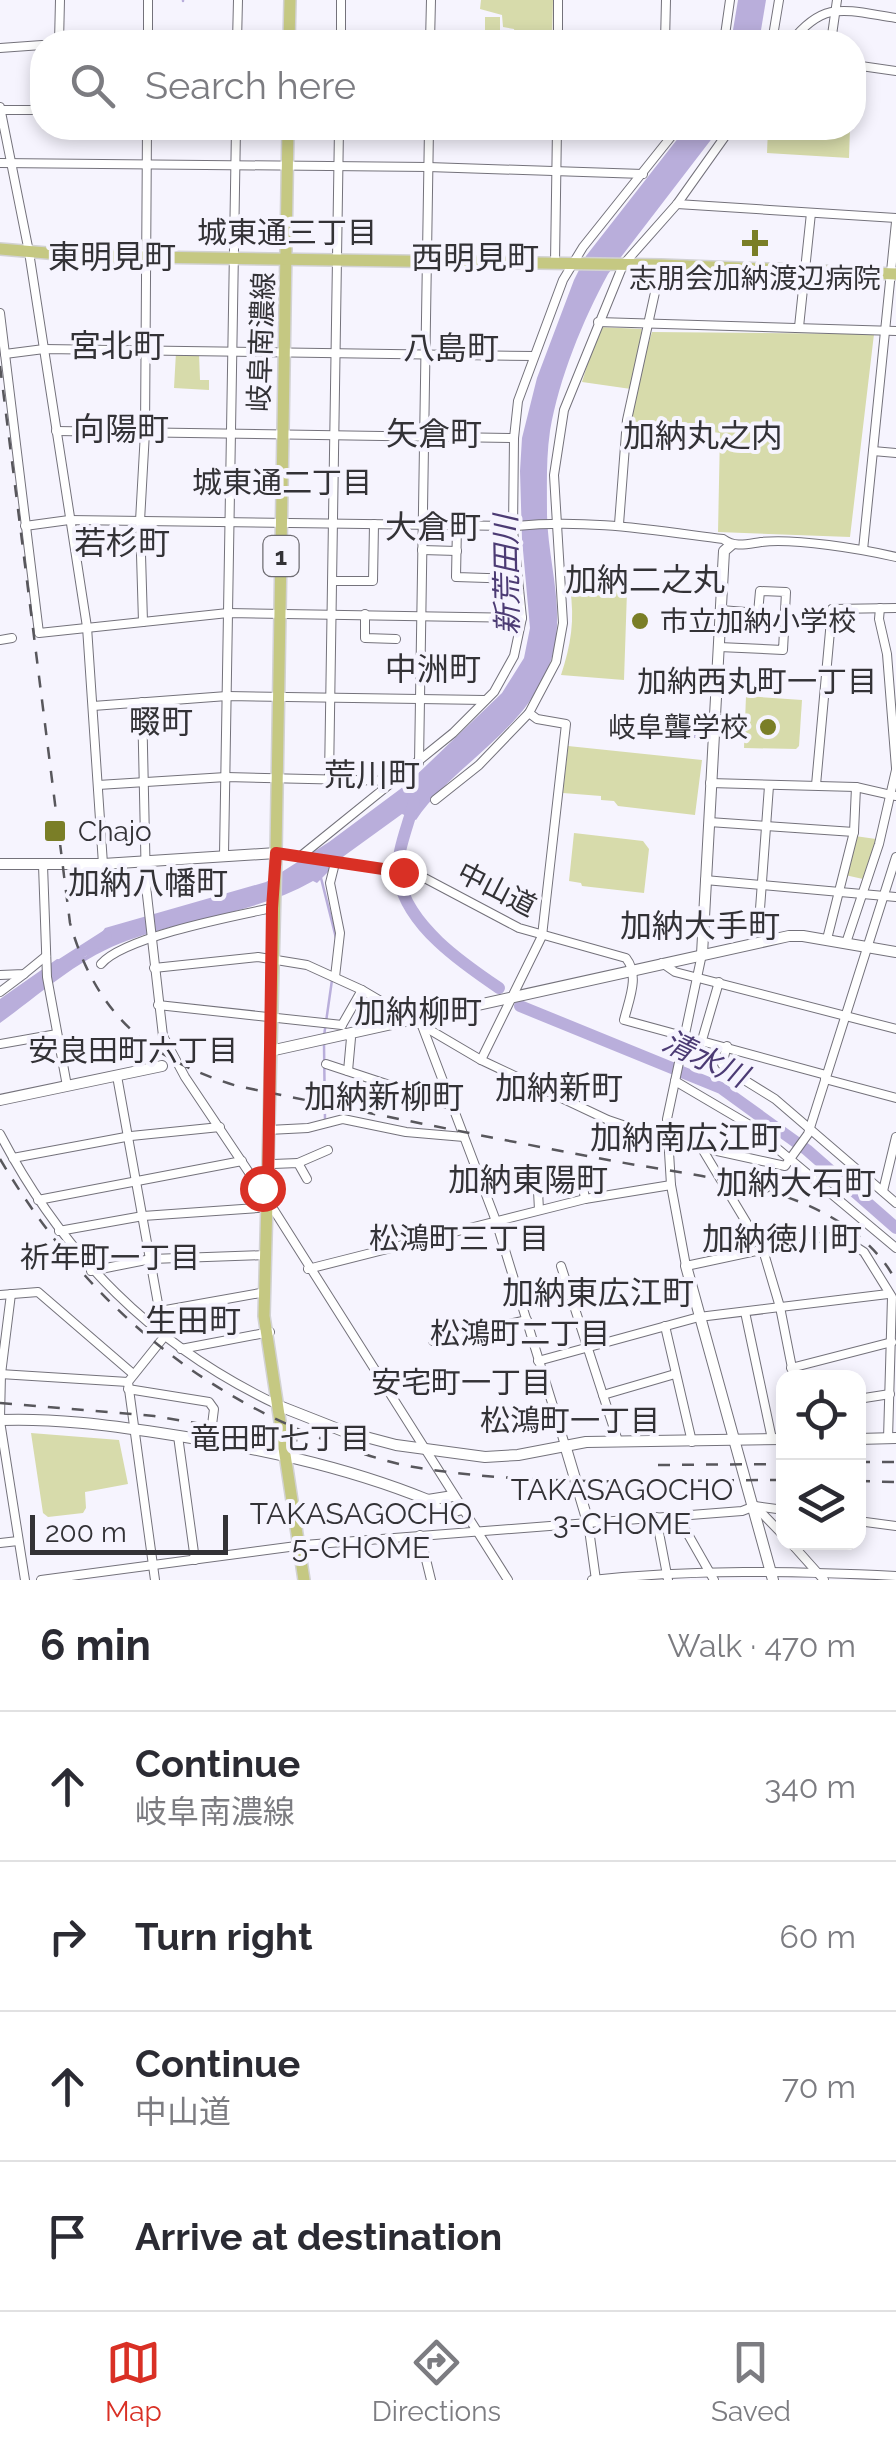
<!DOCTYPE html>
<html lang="en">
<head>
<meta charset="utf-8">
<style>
  body { margin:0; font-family:Raleway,"Noto Sans JP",sans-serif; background:#f2f2f3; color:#2b2b33 }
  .controls { position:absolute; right:30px; bottom:30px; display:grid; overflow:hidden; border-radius:20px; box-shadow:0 5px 15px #0003 }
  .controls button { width:90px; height:90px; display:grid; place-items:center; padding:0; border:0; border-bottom:2px solid #e1e1e2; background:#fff; color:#2b2b33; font:50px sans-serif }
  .scale { position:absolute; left:30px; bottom:25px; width:198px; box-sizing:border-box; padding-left:10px; border:5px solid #333236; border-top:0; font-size:28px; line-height:35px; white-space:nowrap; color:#333236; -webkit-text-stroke:8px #f6f4fe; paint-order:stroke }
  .stop { position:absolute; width:30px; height:30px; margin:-22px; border:8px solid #d93025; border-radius:50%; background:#fff }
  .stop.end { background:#d93025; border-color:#fff; box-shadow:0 2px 10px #0008 }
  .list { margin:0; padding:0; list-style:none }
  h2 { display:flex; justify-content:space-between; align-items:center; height:130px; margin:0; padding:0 40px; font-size:42px }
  h2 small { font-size:32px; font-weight:400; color:#7c7c81 }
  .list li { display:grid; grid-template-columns:65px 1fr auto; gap:30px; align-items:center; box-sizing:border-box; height:150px; padding:0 40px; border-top:2px solid #e1e1e2 }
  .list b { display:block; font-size:38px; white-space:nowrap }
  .list p { margin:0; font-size:32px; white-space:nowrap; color:#7c7c81 }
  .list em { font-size:32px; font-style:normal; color:#7c7c81 }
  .icon { flex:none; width:55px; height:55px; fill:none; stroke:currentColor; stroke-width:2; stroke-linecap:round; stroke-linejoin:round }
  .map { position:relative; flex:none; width:896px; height:1580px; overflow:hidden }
  .search { position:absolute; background:#fff; box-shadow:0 5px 15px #0003; left:30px; right:30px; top:30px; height:110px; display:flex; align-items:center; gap:25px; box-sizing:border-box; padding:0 35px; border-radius:40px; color:#7c7c81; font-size:38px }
  .sheet { height:730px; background:#fff }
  nav { display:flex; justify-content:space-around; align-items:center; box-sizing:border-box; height:140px; border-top:2px solid #e1e1e2; background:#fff; font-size:28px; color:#7c7c81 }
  nav a { display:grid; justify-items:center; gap:5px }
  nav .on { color:#d93025 }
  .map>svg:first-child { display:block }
  .green { fill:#d7dbab }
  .water { fill:#b9aedb }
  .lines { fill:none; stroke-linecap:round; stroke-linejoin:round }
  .stream { stroke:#b9aedb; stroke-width:2.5 }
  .river { stroke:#b9aedb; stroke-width:12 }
  .street-casing { stroke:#74727b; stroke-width:10 }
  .secondary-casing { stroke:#74727b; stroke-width:12 }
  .primary-casing { stroke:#d2d2d3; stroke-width:14 }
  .street { stroke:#fff; stroke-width:8 }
  .secondary { stroke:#fff; stroke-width:10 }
  .primary { stroke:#c5c882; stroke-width:11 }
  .rail { stroke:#58575c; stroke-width:2.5; stroke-dasharray:12 12; stroke-linecap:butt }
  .route { stroke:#d93025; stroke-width:12 }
  .poi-dot { fill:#7a7e27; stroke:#f6f4fe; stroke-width:4 }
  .labels { text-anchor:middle; stroke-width:8; stroke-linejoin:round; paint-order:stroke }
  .shield { fill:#f6f4fe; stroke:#6e6c72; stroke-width:2.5 }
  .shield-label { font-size:25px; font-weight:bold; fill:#333236 }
  .poi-label { font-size:28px; fill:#333236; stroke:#f6f4fe; text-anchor:start }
  .street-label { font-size:28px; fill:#333236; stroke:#f6f4fe }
  .neighbourhood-label { font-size:30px; fill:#333236; stroke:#f6f4fe }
  .water-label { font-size:30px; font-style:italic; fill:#4c3b74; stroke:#f6f4fe }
  .quarter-label { font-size:32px; fill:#333236; stroke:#f6f4fe }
</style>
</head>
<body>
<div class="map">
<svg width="896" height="1580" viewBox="0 0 896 1580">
  <rect width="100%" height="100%" fill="#f6f4fe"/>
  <g class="green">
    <path d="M481 0H553L552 41 517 42 514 29 503 27 502 15 480 9Z"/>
    <rect x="485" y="17" width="15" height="25"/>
    <path d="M768 128H850L849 158 767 153Z"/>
    <path d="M599 327 642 329 631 389 582 382Z"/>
    <path d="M652 332 874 334 850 537 718 532 720 433 630 421 639 374Z"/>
    <path d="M176 352 199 353 200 380H209V390L174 388Z"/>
    <path d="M570 588 627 591 624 680 561 675C571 645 575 620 570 588Z"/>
    <path d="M746 696 802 700 799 746 796 749 744 748Z"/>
    <path d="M568 746 702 760 695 815 618 806 614 801 601 800V796L563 793Z"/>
    <path d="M574 833 643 841 649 849 644 893 582 886 581 883 569 881Z"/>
    <path d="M855 836 876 839 863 879 845 875Z"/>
    <path d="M31 1433 119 1440 128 1484 85 1492 86 1508 83 1513 48 1517 43 1513Z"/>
  </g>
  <g class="water">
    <path d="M738 0H766L759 42H731Z"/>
    <path d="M686 128H720L608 274C583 320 559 378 550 431 546 458 547 487 547 515 548 567 570 622 546 673 518 736 450 768 416 820L402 814 344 856 317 883 313 881C257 913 189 918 129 940 80 957 43 992 0 1023V999L57 959 73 961 86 956 105 928 266 882 329 842 407 784 502 693 524 658 530 628 522 539 520 471 522 438 537 378 574 280 586 256Z"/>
    <path d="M685 714H701L700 738H684Z"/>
  </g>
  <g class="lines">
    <g class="stream">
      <path d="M183 1V0"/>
      <path d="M321 878 336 938"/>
      <path d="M324 1036 332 980"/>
      <path d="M324 1044 325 1121"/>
    </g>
    <g class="river">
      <path d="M414 802C409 824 394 856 399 879 408 926 462 963 499 988"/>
      <path d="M56 968 106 936"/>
      <path d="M520 1006 721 1088 807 1150 896 1228"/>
    </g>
    <g class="street-casing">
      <g id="street">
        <path d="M59 42 60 0"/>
        <path d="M148 42V0"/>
        <path d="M237 42 238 0"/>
        <path d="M341 42V0"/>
        <path d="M430 42 431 0"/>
        <path d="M558 42V0"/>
        <path d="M665 42 666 0"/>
        <path d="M724 42 730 0"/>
        <path d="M772 42 779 0"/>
        <path d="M791 42C824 0 844 10 896 18"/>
        <path d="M831 42 837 0"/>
        <path d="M0 48 42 45"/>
        <path d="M854 65 896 71"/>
        <path d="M0 107 29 252 87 627 103 864"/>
        <path d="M1 110H42"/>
        <path d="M0 163 428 167 643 174"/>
        <path d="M677 204 896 218"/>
        <path d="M555 263 557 128"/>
        <path d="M0 313 39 633 228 613 522 618"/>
        <path d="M598 322 896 331"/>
        <path d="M799 327 811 213"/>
        <path d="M5 354 44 349 534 356"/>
        <path d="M56 431 514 438"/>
        <path d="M873 451 896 453"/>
        <path d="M619 524 627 420 661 265"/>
        <path d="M457 525 456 577 518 579"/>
        <path d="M25 526 69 520 516 526C588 519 651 530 723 539 735 548 747 544 761 542 795 538 862 549 896 557"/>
        <path d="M422 550 457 551"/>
        <path d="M863 550 896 222"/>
        <path d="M333 581H373L374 524"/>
        <path d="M880 608 879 619 887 654 896 768"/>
        <path d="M365 614V638L396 639"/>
        <path d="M143 622 140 521 145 432 147 128"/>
        <path d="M0 640 12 638"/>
        <path d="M719 647 783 650 786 592 760 591 758 613 721 610"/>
        <path d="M420 660 458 661"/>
        <path d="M142 702 146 886 163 1036 185 1077 258 1186 273 1190"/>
        <path d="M93 706 227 696 485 700"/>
        <path d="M419 763 429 128"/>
        <path d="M329 779 339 128"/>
        <path d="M710 783 856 787 896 796"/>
        <path d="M98 785 226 777 396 781"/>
        <path d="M816 785 832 609 896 608"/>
        <path d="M435 800 479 765 529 713"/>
        <path d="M709 822 854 832"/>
        <path d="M276 853 417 874 519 928 626 958C640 976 629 999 624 1020L826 1075"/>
        <path d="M224 855 236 128"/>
        <path d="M302 855 453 733 494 692 514 656 522 618 513 530 514 438 518 401 563 280 583 247 678 128"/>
        <path d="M335 863 330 883 340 933 335 977"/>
        <path d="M43 865 47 977 67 1086"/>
        <path d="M705 880 896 897"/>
        <path d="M827 939 854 832 856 787"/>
        <path d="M767 940 760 909 769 786"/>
        <path d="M846 943 879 844 896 770"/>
        <path d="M702 954 667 1119 671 1185 686 1266 836 1234 864 1252 892 1297 888 1439"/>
        <path d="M662 963 675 972 896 1029"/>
        <path d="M101 964C124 937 234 916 272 908"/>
        <path d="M154 968 258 957 307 965 362 990 481 1060 608 1120 667 1140 785 1166 808 1134 896 857"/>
        <path d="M0 975 24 974 46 956"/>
        <path d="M0 992 24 974"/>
        <path d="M158 1005 342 1025"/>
        <path d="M421 1023 496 1221 565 1445"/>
        <path d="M342 1025 362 990"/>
        <path d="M345 1033 351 1038 348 1071"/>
        <path d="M702 1040 719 982"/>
        <path d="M0 1044 57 1034"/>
        <path d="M727 1046 722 1064 725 1068 775 1099 896 1203"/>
        <path d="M481 1060 542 936 566 724 537 719 529 713 556 662 563 623 554 475 564 410 623 265 677 204 731 128"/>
        <path d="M326 1064 453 1106"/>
        <path d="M117 1076 164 1337"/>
        <path d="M825 1079 896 1098"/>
        <path d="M675 1081 748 1124 896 1248"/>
        <path d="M268 1130 308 1128 343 1119 406 1132 464 1137"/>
        <path d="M0 1134C64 1256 153 1346 278 1405"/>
        <path d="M701 1147 763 1250 780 1307 794 1378"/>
        <path d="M13 1158 131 1136 220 1127"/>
        <path d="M298 1163 328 1150"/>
        <path d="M273 1164 298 1163 307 1179"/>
        <path d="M537 1172 539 1210"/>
        <path d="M479 1176 580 1168 585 1199"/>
        <path d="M883 1191 896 1137"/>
        <path d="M38 1200 242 1161"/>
        <path d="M59 1231 143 1216 272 1207 508 1580"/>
        <path d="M561 1266 618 1441"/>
        <path d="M308 1269 585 1199 671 1185"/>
        <path d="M91 1271 151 1259 266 1255"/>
        <path d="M0 1295 38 1292 132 1373"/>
        <path d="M160 1311 266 1292"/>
        <path d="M745 1312 772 1439"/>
        <path d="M665 1326 692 1442"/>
        <path d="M433 1341 527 1320"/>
        <path d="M181 1349 270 1332"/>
        <path d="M538 1361 699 1317 888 1294"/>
        <path d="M791 1368 892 1342"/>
        <path d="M0 1374 128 1382"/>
        <path d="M128 1389 209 1402 214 1409 210 1441"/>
        <path d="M603 1395 675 1374"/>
        <path d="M858 1399 890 1394"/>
        <path d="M0 1418 1 1374 11 1294"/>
        <path d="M0 1421 25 1580"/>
        <path d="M178 1436 195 1560"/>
        <path d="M755 1506 784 1536"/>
        <path d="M677 1515 714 1580"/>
        <path d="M656 1517 668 1580"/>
        <path d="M858 1521 896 1526"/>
        <path d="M588 1522 596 1580"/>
        <path d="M420 1535 431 1580"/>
        <path d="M790 1542 824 1580"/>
        <path d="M0 1543 18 1541"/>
        <path d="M41 1580 304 1545 742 1511 755 1506 784 1510"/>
        <path d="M155 1580 128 1382 164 1337"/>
        <path d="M592 1580C694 1569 794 1571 896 1576"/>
      </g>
    </g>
    <g class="secondary-casing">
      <g id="secondary">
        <path d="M0 864H103L276 853"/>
        <path d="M702 954 724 551 731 545"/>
        <path d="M270 1051 789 936H803L896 952"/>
        <path d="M0 1100 162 1066"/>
        <path d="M686 1266 773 1580"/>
        <path d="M282 1407 343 1431 396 1445 485 1457 518 1455 586 1442 784 1439"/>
        <path d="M0 1420C53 1418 108 1425 160 1433 252 1447 342 1465 428 1500 438 1511 448 1514 462 1509"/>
        <path d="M858 1439 896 1438"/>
        <path d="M565 1445 588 1522"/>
        <path d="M428 1500 453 1496"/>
      </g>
    </g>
    <g class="primary-casing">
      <g id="primary">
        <path d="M289 42 290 0"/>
        <path d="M288 128 276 853 264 1316 304 1580"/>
        <path d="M0 249 82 256 661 265 896 274"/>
      </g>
    </g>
    <use href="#street" class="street"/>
    <use href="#secondary" class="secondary"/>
    <use href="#primary" class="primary"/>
    <g class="rail">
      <path d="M0 366 70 923C96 1014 148 1059 237 1086 364 1112 491 1138 619 1162 681 1173 746 1180 805 1204 842 1220 877 1245 896 1281"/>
      <path d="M0 1159C79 1292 186 1389 333 1443 361 1453 391 1464 420 1468 539 1487 663 1480 784 1480"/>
      <path d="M0 1403 154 1416 306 1442"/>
      <path d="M858 1462H896"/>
      <path d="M658 1465 784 1464"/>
      <path d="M858 1481 896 1482"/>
    </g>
  </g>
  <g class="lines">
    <path class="route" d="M262 1188 268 1190 272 908 276 853 403 872"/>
  </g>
  <g class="poi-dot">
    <path d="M750 228h10v10h10v10h-10v10h-10v-10h-10v-10h10z"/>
    <circle cx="640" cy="621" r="10"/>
    <circle cx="768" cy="727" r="10"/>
    <rect x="43" y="819" width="24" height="24" rx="5"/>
  </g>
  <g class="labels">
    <rect class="shield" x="263.5" y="536" width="35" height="40" rx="8"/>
    <g class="shield-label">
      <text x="281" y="565">1</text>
    </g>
    <g class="poi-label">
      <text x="755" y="288" text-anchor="middle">志朋会加納渡辺病院</text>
      <text x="660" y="631">市立加納小学校</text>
      <text x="748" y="737" text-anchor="end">岐阜聾学校</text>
      <text x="78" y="841">Chajo</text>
    </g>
    <g class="street-label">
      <text transform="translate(261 342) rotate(-88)" y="10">岐阜南濃線</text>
      <text transform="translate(497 889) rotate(27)" y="10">中山道</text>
    </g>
    <g class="neighbourhood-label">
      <text x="287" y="243">城東通三丁目</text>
      <text x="282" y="493">城東通二丁目</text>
      <text x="757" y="692">加納西丸町一丁目</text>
      <text x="133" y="1061">安良田町六丁目</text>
      <text x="459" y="1249">松鴻町三丁目</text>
      <text x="110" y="1268">祈年町一丁目</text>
      <text x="520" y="1344">松鴻町二丁目</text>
      <text x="461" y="1393">安宅町一丁目</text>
      <text x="570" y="1431">松鴻町一丁目</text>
      <text x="280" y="1449">竜田町七丁目</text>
      <text x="622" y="1500">TAKASAGOCHO<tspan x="622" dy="34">3-CHOME</tspan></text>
      <text x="361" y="1524">TAKASAGOCHO<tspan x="361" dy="34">5-CHOME</tspan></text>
    </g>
    <g class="water-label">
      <text transform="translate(507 575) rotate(-91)" y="10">新荒田川</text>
      <text transform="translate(705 1059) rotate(26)" y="10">清水川</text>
    </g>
    <g class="quarter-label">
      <text x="112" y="268">東明見町</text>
      <text x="475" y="269">西明見町</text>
      <text x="117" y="357">宮北町</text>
      <text x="451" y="359">八島町</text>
      <text x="121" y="440">向陽町</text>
      <text x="434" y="445">矢倉町</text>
      <text x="703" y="447">加納丸之内</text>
      <text x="433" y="538">大倉町</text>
      <text x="122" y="554">若杉町</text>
      <text x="645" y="591">加納二之丸</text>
      <text x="433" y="680">中洲町</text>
      <text x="161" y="733">畷町</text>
      <text x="372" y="786">荒川町</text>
      <text x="148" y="894">加納八幡町</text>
      <text x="700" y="937">加納大手町</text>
      <text x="418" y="1023">加納柳町</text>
      <text x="559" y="1099">加納新町</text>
      <text x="384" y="1108">加納新柳町</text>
      <text x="686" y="1149">加納南広江町</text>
      <text x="528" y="1191">加納東陽町</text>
      <text x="796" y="1194">加納大石町</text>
      <text x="782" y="1250">加納徳川町</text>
      <text x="598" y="1304">加納東広江町</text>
      <text x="193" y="1332">生田町</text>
    </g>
  </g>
</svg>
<div class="controls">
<button><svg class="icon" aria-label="locate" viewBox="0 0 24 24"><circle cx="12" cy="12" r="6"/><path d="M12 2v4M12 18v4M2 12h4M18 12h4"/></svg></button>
<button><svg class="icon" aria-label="layers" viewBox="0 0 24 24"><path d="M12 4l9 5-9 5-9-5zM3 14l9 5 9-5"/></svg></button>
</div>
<div class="scale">200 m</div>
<div class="stop" style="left:262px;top:1188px"></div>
<div class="stop end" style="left:403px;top:872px"></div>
<div class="search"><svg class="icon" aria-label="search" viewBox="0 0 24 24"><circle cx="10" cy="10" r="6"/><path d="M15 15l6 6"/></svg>Search here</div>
</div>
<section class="sheet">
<h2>6 min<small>Walk · 470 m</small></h2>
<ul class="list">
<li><svg class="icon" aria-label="ahead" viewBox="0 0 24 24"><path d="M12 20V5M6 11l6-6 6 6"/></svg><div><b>Continue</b><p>岐阜南濃線</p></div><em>340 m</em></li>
<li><svg class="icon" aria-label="right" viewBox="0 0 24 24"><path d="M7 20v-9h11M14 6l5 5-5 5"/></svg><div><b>Turn right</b></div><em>60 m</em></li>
<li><svg class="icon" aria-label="ahead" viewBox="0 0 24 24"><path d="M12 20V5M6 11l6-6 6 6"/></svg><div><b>Continue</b><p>中山道</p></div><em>70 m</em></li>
<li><svg class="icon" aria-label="arrive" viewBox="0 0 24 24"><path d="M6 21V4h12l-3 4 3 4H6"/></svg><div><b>Arrive at destination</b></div></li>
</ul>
</section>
<nav>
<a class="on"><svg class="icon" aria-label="map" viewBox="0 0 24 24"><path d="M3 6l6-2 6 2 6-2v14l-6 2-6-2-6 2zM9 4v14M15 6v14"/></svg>Map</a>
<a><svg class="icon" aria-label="directions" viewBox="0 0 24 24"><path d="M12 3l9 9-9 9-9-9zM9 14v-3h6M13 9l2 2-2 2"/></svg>Directions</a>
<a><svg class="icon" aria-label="saved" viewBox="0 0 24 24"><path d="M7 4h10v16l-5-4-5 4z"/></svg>Saved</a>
</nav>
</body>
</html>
